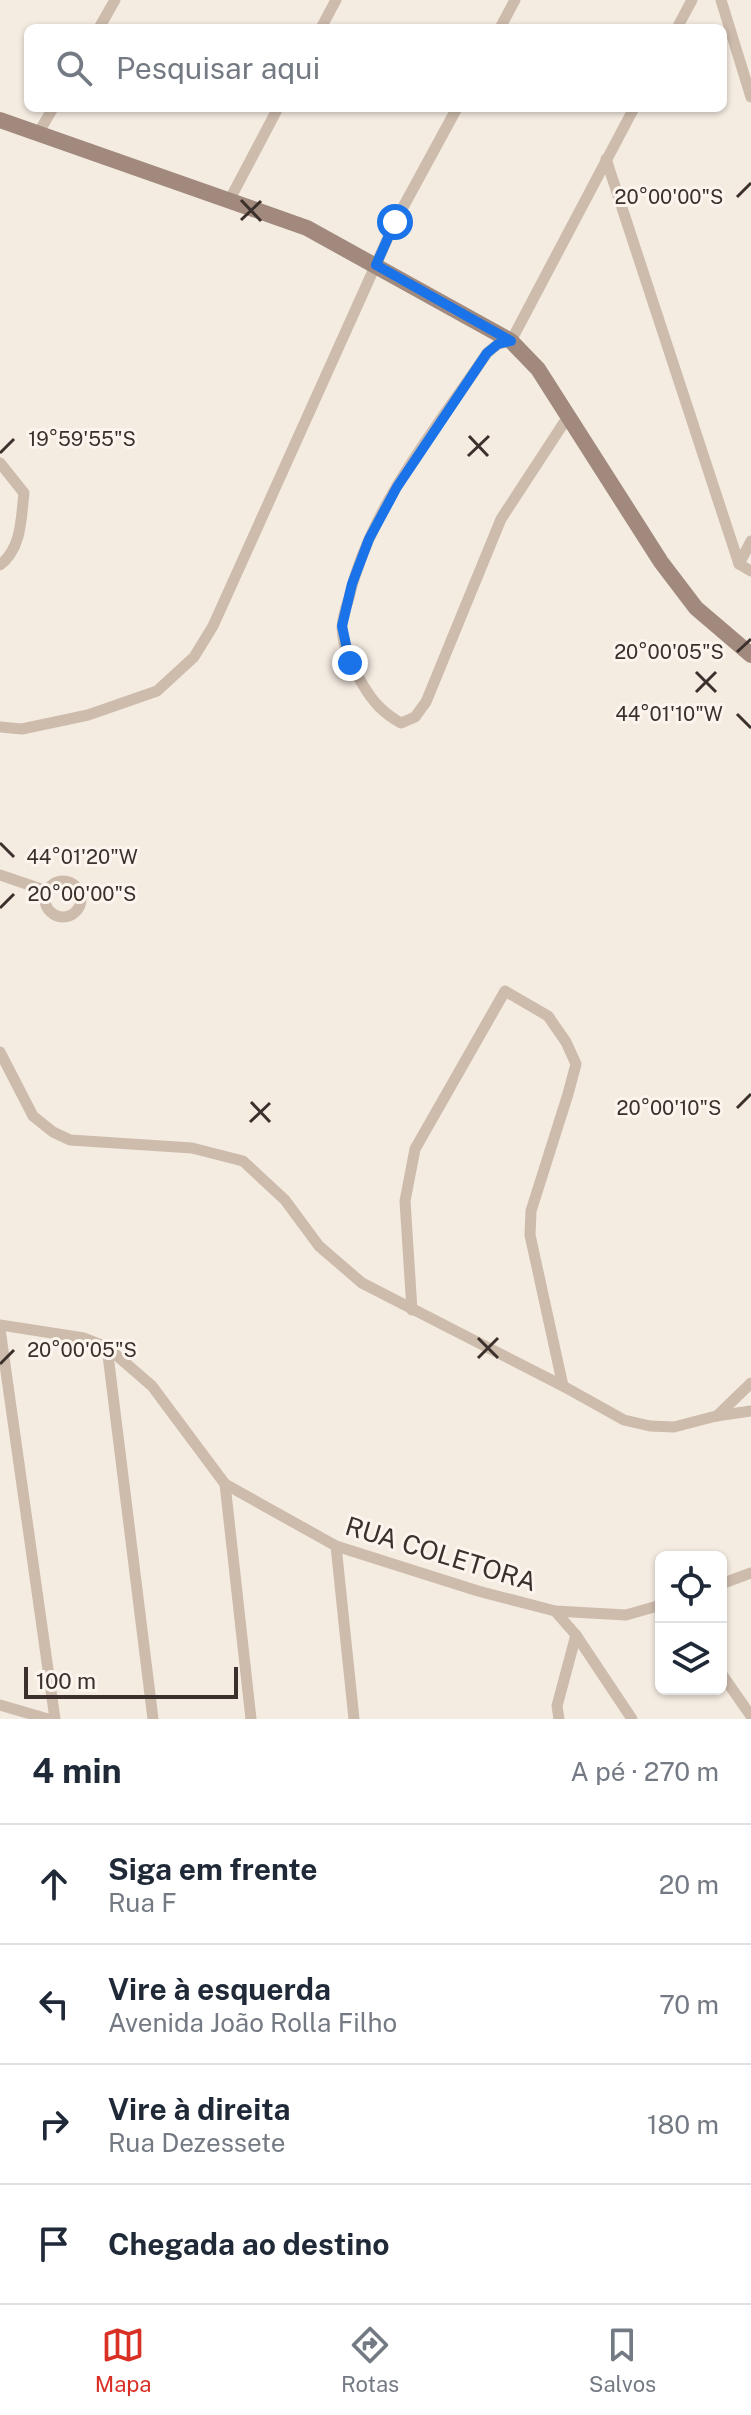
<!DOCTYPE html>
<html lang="pt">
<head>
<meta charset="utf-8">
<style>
  body { margin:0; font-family:"Public Sans",sans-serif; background:#f6f6f7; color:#1f2937 }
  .controls { position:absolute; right:24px; bottom:24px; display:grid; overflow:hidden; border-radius:12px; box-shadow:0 2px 6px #0004 }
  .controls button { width:72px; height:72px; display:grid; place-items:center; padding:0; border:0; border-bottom:2px solid #e0e1e3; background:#fff; color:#1f2937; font:40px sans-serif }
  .scale { position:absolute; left:24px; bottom:20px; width:214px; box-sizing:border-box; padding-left:8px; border:4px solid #3b302b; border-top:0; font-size:22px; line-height:28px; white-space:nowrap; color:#3b302b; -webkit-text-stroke:6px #fbf5ee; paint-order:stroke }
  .stop { position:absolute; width:24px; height:24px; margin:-18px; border:6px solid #1a73e8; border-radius:50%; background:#fff }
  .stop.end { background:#1a73e8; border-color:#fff; box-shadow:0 2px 8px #0008 }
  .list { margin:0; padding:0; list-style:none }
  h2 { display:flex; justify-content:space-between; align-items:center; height:104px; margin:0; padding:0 32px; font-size:34px }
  h2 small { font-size:26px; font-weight:400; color:#747a83 }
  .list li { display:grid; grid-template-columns:52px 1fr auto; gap:24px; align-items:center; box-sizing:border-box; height:120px; padding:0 32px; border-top:2px solid #e0e1e3 }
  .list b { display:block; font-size:30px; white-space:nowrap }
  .list p { margin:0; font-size:26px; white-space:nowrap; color:#747a83 }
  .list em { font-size:26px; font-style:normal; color:#747a83 }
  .icon { flex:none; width:44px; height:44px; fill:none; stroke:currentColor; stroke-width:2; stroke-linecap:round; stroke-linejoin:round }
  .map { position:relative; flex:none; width:751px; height:1719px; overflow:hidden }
  .search { position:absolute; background:#fff; box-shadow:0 2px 6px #0004; left:24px; right:24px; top:24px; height:88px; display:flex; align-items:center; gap:20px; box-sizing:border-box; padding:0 28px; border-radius:12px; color:#747a83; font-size:30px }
  .sheet { height:584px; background:#fff }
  nav { display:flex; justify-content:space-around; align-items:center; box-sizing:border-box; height:112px; border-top:2px solid #e0e1e3; background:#fff; font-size:22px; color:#747a83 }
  nav a { display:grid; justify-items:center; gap:4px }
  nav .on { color:#d93025 }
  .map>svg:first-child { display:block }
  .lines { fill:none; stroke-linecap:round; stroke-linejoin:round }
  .street { stroke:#cdbbac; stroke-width:11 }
  .secondary { stroke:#a18a7d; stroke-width:16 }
  .route { stroke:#1a73e8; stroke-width:10 }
  .ticks { fill:none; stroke:#3b302b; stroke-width:3 }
  .labels { text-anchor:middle; stroke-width:6; stroke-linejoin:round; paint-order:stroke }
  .street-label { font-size:26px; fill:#3b302b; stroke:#fbf5ee }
  .ticks-label { font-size:20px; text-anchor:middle; fill:#3b302b; stroke:#fbf5ee; stroke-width:6; stroke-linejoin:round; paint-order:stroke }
</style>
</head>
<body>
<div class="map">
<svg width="751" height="1719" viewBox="0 0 751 1719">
  <rect width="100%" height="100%" fill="#f4ebe1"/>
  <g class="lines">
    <g class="street">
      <path d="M721 0 751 97"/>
      <path d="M99 28 115 0"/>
      <path d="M321 28 336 0"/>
      <path d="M500 28 515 0"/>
      <path d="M677 28 692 0"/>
      <path d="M39 132 53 108"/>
      <path d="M606 159 739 564 751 571"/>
      <path d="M230 199 278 108"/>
      <path d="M567 418 501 519 426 702 415 717 401 723C383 713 373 702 363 685 352 667 343 649 342 628 342 618 346 607 349 598 370 507 436 429 487 353L498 344 511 341 634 108"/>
      <path d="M0 463 24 493C21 518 22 548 0 565"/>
      <path d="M739 564 751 541"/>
      <path d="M0 727 22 729 88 715 157 691 194 657 213 626 395 222 457 108"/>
      <path d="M0 875 47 891"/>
      <circle cx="63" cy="899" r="18"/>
      <path d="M0 1052 33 1116 53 1132 70 1140 192 1148 243 1161 285 1200 319 1246 362 1283 563 1386 624 1420 650 1426 674 1427 716 1416 751 1411"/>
      <path d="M412 1310 405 1201 415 1149 505 991 548 1016 566 1042 576 1064 568 1094 531 1211 530 1235 563 1386"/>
      <path d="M0 1325 84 1338 107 1347 152 1386 225 1484 336 1546 478 1591 555 1611 626 1615 661 1605"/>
      <path d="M0 1329 55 1719"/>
      <path d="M107 1347 153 1719"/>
      <path d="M717 1416 751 1383"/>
      <path d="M225 1484 251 1719"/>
      <path d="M336 1546 354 1719"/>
      <path d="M721 1584 751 1573"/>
      <path d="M555 1611 576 1635 632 1719"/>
      <path d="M721 1673 751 1716"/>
      <path d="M0 1705 48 1719"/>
      <path d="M559 1719 557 1706 576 1635"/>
    </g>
    <path class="secondary" d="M0 120 307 228 511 341 538 369 661 562 696 608 751 655"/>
  </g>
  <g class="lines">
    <path class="route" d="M350 663 342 626 352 584 369 539 397 487 487 353 498 344 511 341 376 265 395 222"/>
  </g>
  <path class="ticks" d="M737 197 751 183M241 200 261 221M241 220 261 201M469 436 488 456M0 453 14 439M468 456 489 436M737 652 751 639M696 672 716 692M696 692 716 672M737 714 751 728M0 843 14 857M0 908 14 894M251 1102 270 1122M737 1108 751 1094M250 1122 270 1103M478 1338 498 1358M478 1358 498 1338M0 1364 14 1350"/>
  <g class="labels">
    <g class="street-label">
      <text transform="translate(441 1554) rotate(17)" y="9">RUA COLETORA</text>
    </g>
  </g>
  <g class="ticks-label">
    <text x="669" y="204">20°00'00"S</text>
    <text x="82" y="446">19°59'55"S</text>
    <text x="669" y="659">20°00'05"S</text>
    <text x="669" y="721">44°01'10"W</text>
    <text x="82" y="864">44°01'20"W</text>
    <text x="82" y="901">20°00'00"S</text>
    <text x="669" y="1115">20°00'10"S</text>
    <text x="82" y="1357">20°00'05"S</text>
  </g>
</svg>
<div class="controls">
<button><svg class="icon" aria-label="locate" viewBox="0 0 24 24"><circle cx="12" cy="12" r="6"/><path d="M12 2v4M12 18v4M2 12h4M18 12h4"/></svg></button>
<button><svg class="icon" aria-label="layers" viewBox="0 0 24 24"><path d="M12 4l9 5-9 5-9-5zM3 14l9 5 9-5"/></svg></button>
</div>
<div class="scale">100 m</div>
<div class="stop" style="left:395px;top:222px"></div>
<div class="stop end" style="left:350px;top:663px"></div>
<div class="search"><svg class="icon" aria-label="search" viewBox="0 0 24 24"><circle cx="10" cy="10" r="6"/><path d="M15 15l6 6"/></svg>Pesquisar aqui</div>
</div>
<section class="sheet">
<h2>4 min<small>A pé · 270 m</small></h2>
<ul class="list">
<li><svg class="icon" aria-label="ahead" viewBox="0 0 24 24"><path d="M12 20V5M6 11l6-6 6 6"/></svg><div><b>Siga em frente</b><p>Rua F</p></div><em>20 m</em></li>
<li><svg class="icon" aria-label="left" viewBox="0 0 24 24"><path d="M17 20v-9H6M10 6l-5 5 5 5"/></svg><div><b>Vire à esquerda</b><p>Avenida João Rolla Filho</p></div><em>70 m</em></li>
<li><svg class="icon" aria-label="right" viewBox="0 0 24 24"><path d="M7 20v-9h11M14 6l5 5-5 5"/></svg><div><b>Vire à direita</b><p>Rua Dezessete</p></div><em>180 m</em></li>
<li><svg class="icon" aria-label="arrive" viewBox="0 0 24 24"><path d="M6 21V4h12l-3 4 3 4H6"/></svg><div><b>Chegada ao destino</b></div></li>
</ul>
</section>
<nav>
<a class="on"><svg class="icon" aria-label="map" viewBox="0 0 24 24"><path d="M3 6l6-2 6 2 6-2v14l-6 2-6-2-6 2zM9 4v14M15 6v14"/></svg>Mapa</a>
<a><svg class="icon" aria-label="directions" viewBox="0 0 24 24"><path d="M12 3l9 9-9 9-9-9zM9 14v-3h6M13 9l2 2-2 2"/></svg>Rotas</a>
<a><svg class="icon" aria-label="saved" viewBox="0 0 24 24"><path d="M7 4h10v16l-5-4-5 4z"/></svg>Salvos</a>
</nav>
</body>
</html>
